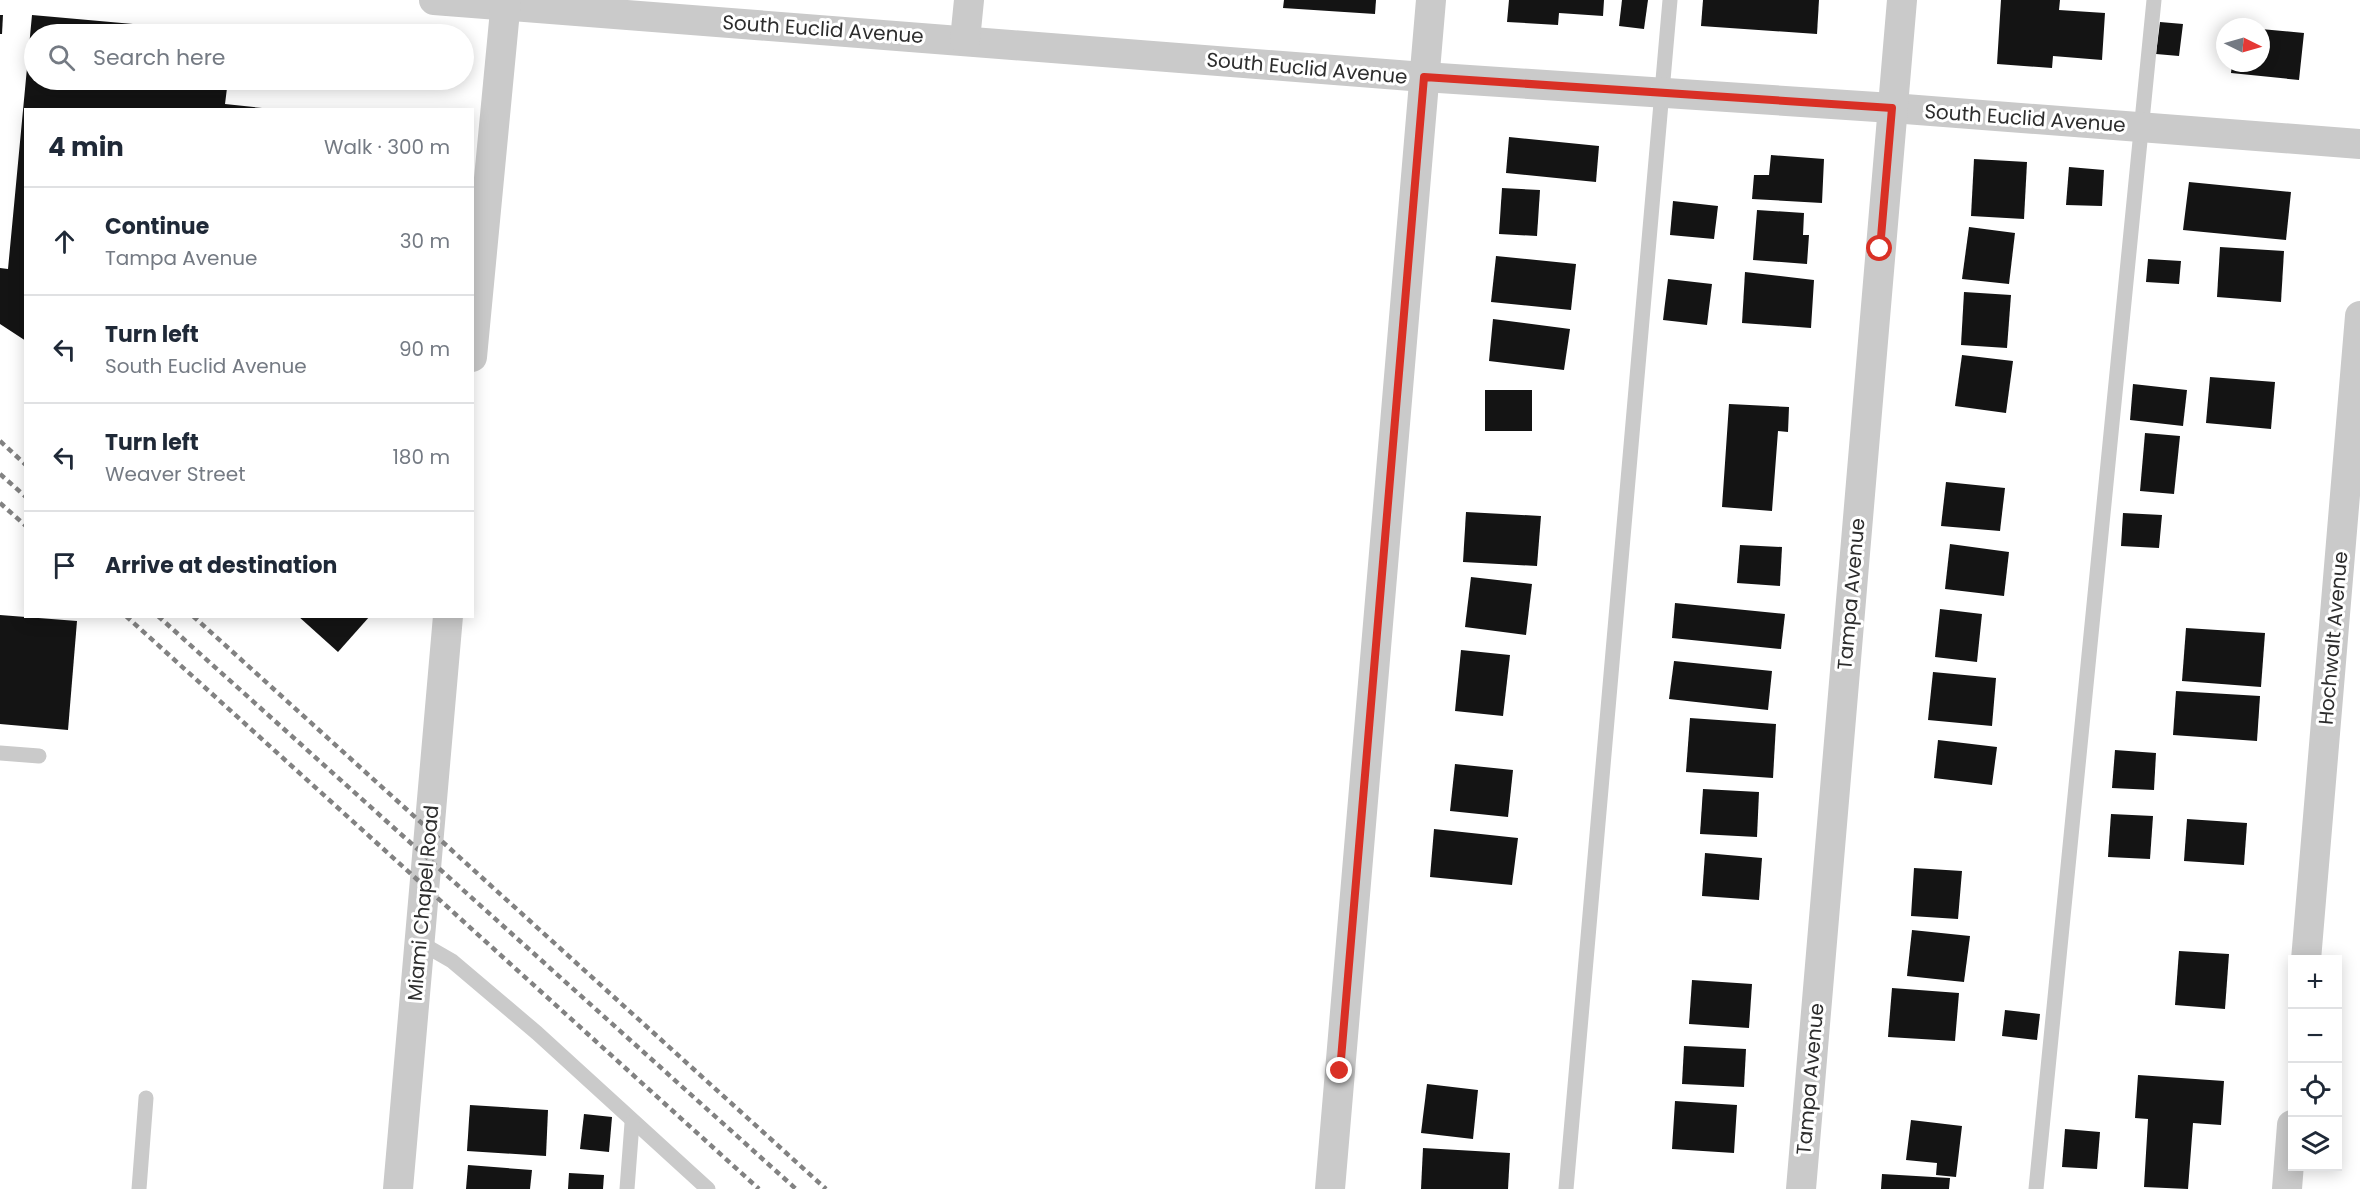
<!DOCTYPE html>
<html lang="en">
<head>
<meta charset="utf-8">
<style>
  body { margin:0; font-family:Poppins,sans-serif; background:#f2f2f3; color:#1f2937 }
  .controls { position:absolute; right:18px; bottom:18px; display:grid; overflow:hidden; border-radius:0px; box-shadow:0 3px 15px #0003 }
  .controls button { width:54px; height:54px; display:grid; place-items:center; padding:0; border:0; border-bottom:2px solid #e0e1e3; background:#fff; color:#1f2937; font:30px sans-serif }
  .compass { position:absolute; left:2216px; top:18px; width:54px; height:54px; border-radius:50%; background:#fff; box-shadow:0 3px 15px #0003; rotate:95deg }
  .stop { position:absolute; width:18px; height:18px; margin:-14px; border:4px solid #d93025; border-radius:50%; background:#fff }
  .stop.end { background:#d93025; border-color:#fff; box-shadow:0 2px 6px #0008 }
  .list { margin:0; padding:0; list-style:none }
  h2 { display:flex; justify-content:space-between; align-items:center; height:78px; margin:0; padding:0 24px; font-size:26px }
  h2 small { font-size:20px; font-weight:400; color:#747a83 }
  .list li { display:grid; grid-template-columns:39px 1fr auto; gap:18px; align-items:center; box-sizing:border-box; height:108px; padding:0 24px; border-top:2px solid #e0e1e3 }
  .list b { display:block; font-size:22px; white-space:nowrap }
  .list p { margin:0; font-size:20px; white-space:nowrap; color:#747a83 }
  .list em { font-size:20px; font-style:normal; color:#747a83 }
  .icon { flex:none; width:33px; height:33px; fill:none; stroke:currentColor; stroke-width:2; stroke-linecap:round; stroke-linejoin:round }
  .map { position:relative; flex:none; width:2360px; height:1189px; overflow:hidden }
  .search { position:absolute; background:#fff; box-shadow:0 3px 15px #0003; left:24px; top:24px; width:450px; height:66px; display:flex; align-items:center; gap:15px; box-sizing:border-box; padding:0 21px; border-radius:33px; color:#747a83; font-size:22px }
  .panel { position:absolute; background:#fff; box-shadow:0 3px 15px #0003; left:24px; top:108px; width:450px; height:510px; border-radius:0px }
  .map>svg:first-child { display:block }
  .building { fill:#141414 }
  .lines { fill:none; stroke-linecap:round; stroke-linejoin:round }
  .lane { stroke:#cacaca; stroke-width:15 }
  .street { stroke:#cacaca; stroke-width:30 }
  .rail { stroke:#828282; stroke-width:4.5; stroke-dasharray:6 4.5; stroke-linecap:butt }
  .route { stroke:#d93025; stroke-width:8 }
  .labels { text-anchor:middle; stroke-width:6; stroke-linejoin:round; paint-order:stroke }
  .street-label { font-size:20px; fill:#2d2d2d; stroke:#fff }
</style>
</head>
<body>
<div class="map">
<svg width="2360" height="1189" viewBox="0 0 2360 1189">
  <rect width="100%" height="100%" fill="#fff"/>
  <g class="building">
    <path d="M1284 0H1376L1375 14 1283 8Z"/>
    <path d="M1509 0H1604L1603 16 1559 13 1558 25 1507 22Z"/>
    <path d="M1622 0H1648L1644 29 1619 26Z"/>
    <path d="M1703 0H1819L1817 34 1701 26Z"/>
    <path d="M2001 0H2060L2059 10 2105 13 2102 60 2053 56 2052 68 1997 64Z"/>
    <path d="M0 15H3L2 34H0Z"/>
    <path d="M32 15 234 33 34 34V80H228L225 104 262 108 26 110V341L0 324V268L8 269Z"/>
    <path d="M2160 22 2183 24 2179 56 2156 54Z"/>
    <path d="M2261 29 2304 33 2299 80 2231 73 2232 63H2261Z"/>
    <path d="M1509 137 1599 146 1596 182 1506 173Z"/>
    <path d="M1771 155 1824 159 1822 203 1752 199 1754 175H1769Z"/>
    <path d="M1974 159 2027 162 2024 219 1971 216Z"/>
    <path d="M2069 167 2104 170 2102 206 2066 205Z"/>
    <path d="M2189 182 2291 192 2286 240 2183 230Z"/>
    <path d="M1502 188 1540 190 1537 236 1499 234Z"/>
    <path d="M1673 201 1718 206 1714 239 1670 235Z"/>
    <path d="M1757 210 1804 213 1803 235H1809L1807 264 1753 260Z"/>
    <path d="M1969 227 2015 233 2009 284 1962 279Z"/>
    <path d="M2220 247 2284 251 2281 302 2217 297Z"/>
    <path d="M1496 256 1576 264 1571 310 1491 302Z"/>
    <path d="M2148 259 2181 261 2179 284 2146 282Z"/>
    <path d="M1745 272 1814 280 1811 328 1742 323Z"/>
    <path d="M1668 279 1712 284 1707 325 1663 320Z"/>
    <path d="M1964 292 2011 295 2007 348 1961 345Z"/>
    <path d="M1493 319 1570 329 1564 370 1489 361Z"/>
    <path d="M1962 355 2013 361 2006 413 1955 406Z"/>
    <path d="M2210 377 2275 382 2271 429 2206 423Z"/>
    <path d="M2133 384 2187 390 2183 426 2130 420Z"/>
    <rect x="1485" y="390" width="47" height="41"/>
    <path d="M1729 404 1789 407 1788 432 1778 431 1772 511 1722 507Z"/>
    <path d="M2145 433 2180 436 2174 494 2140 491Z"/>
    <path d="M1946 482 2005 488 2000 531 1941 526Z"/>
    <path d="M1466 512 1541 516 1537 566 1463 562Z"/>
    <path d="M2123 513 2162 515 2159 548 2121 546Z"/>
    <path d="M1950 544 2009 552 2004 596 1945 589Z"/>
    <path d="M1740 545 1782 547 1780 586 1737 583Z"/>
    <path d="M1471 577 1532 584 1526 635 1465 627Z"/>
    <path d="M1675 603 1785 614 1781 649 1672 638Z"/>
    <path d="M1940 609 1982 614 1977 662 1935 657Z"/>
    <path d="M0 615 77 621 68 730 0 724Z"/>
    <path d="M298 616H370L338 652Z"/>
    <path d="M2186 628 2265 633 2261 687 2182 681Z"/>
    <path d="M1461 650 1510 655 1503 716 1455 711Z"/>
    <path d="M1674 661 1772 671 1768 710 1669 699Z"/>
    <path d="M1933 672 1996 678 1992 726 1928 720Z"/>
    <path d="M2176 691 2260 696 2257 741 2173 735Z"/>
    <path d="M1690 718 1776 724 1773 778 1686 772Z"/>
    <path d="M1938 740 1997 747 1992 785 1934 778Z"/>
    <path d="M2115 750 2156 753 2154 790 2112 788Z"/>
    <path d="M1455 764 1513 770 1508 817 1450 811Z"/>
    <path d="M1703 789 1759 792 1757 837 1700 834Z"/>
    <path d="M2111 814 2153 816 2150 859 2108 857Z"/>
    <path d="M2187 819 2247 823 2244 865 2184 861Z"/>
    <path d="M1434 829 1518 838 1512 885 1430 877Z"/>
    <path d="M1705 853 1762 858 1759 900 1702 896Z"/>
    <path d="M1914 868 1962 871 1958 919 1911 916Z"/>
    <path d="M1912 930 1970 936 1964 982 1907 976Z"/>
    <path d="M2179 951 2229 954 2225 1009 2175 1005Z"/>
    <path d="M1692 980 1752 984 1749 1028 1689 1024Z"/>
    <path d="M1892 988 1959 993 1955 1041 1888 1037Z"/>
    <path d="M2005 1010 2040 1014 2037 1040 2002 1036Z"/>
    <path d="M1684 1046 1746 1049 1744 1087 1682 1084Z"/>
    <path d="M2138 1075 2224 1081 2221 1125 2193 1123 2188 1189 2144 1187 2148 1119 2135 1118Z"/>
    <path d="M1427 1084 1478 1090 1473 1139 1421 1133Z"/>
    <path d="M1675 1101 1737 1105 1734 1153 1672 1149Z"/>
    <path d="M470 1105 548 1110 546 1156 467 1151Z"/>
    <path d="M584 1114 612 1117 609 1152 580 1149Z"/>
    <path d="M1911 1120 1962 1126 1956 1177 1936 1175 1937 1163 1906 1160Z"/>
    <path d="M2065 1129 2100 1132 2097 1169 2062 1167Z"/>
    <path d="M1423 1148 1510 1153 1508 1189H1421Z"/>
    <path d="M468 1165 532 1170 530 1189H466Z"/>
    <path d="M569 1173 604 1175 603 1189H568Z"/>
    <path d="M1882 1174 1950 1178 1949 1189H1881Z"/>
  </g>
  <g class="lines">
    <g class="lane">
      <path d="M0 753 39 756"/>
      <path d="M419 942 452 961 537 1033 708 1189"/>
      <path d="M139 1189 146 1098"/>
      <path d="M627 1189 632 1123"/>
      <path d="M1566 1189 1670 0"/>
      <path d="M2036 1189 2154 0"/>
    </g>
    <g class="street">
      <path d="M434 0 1424 77 1892 108 2360 144"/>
      <path d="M965 40 969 0"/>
      <path d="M472 357 506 0"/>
      <path d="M2306 960 2360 316"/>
      <path d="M398 1189 448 616"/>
      <path d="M1330 1189 1431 0"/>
      <path d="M1801 1189 1902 0"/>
      <path d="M2287 1189 2292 1125"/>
    </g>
    <g class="rail">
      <path d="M0 441 26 465"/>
      <path d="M0 474 26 497"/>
      <path d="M0 503 26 526"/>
      <path d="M126 616 759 1189"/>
      <path d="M158 616 796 1189"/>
      <path d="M193 616 826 1189"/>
    </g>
  </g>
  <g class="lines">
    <path class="route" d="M1340 1071 1424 77 1892 108 1880 249"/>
  </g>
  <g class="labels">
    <g class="street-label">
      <text transform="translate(823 29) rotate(4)" y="7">South Euclid Avenue</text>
      <text transform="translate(1307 68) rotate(5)" y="7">South Euclid Avenue</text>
      <text transform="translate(2025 118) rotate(4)" y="7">South Euclid Avenue</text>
      <text transform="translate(1851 594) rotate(-85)" y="7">Tampa Avenue</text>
      <text transform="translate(2333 638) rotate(-85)" y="7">Hochwalt Avenue</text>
      <text transform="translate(423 903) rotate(-85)" y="7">Miami Chapel Road</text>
      <text transform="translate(1810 1079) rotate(-85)" y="7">Tampa Avenue</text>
    </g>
  </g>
</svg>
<div class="controls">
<button>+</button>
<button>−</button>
<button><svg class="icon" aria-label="locate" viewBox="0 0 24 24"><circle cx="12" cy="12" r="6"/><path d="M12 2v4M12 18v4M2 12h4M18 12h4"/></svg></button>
<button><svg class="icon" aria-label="layers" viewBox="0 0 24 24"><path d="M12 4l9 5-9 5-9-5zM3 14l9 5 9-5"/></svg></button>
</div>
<svg class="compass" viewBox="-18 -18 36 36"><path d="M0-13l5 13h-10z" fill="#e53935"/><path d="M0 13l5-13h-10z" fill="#747a83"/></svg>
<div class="stop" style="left:1880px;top:249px"></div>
<div class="stop end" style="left:1340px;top:1071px"></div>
<div class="search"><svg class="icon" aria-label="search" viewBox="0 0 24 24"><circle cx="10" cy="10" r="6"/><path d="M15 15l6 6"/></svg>Search here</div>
<section class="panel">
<h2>4 min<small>Walk · 300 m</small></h2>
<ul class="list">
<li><svg class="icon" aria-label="ahead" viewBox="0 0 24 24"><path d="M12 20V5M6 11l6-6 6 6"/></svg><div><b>Continue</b><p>Tampa Avenue</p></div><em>30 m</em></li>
<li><svg class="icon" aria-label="left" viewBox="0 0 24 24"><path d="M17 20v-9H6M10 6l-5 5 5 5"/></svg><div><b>Turn left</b><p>South Euclid Avenue</p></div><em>90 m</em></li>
<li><svg class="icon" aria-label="left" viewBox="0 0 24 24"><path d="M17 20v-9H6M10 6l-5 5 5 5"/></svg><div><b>Turn left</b><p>Weaver Street</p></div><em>180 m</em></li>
<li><svg class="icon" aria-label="arrive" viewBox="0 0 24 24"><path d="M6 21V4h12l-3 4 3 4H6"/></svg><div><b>Arrive at destination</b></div></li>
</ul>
</section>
</div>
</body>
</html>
